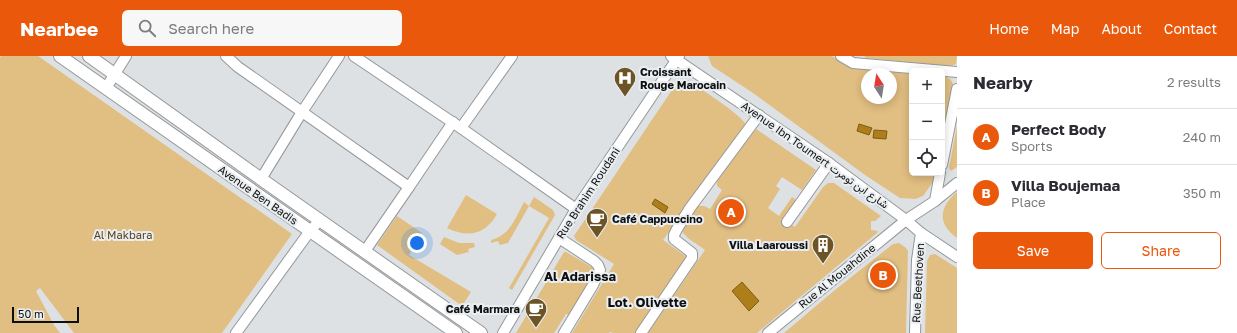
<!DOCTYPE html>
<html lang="en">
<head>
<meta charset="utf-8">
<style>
  body { margin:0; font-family:"Golos Text",Vazirmatn,sans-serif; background:#f7f7f7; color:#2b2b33 }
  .controls { position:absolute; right:12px; top:12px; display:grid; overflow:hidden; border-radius:6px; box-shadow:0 2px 10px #0003 }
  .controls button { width:36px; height:36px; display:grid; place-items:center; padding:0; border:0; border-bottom:1px solid #e1e1e2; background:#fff; color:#2b2b33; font:20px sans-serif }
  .compass { position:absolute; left:861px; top:12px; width:36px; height:36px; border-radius:50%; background:#fff; box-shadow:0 2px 10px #0003; rotate:348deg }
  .scale { position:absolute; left:12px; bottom:10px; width:67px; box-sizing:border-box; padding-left:4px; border:2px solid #0e0f10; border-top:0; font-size:11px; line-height:14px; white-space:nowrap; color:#0e0f10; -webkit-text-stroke:3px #eaeef0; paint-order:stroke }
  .you { position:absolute; left:417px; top:187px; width:14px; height:14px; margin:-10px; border:3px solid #fff; border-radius:50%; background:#1a73e8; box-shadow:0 0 0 6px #1a73e833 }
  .badge { display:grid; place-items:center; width:26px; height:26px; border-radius:50%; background:#ea580c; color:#fff; font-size:13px; font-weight:700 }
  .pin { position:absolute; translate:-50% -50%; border:2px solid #fff; box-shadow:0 1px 4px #0006 }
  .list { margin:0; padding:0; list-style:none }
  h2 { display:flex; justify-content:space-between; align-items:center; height:52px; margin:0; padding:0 16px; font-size:17px }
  h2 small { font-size:13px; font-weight:400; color:#7c7c81 }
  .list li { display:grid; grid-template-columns:26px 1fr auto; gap:12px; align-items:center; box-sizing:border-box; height:56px; padding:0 16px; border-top:1px solid #e1e1e2 }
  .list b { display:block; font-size:15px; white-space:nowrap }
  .list p { margin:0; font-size:13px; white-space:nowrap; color:#7c7c81 }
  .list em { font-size:13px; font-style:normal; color:#7c7c81 }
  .actions { display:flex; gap:8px; padding:12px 16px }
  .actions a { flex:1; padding:9px 0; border:1px solid #ea580c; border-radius:6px; text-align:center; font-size:14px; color:#ea580c }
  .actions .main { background:#ea580c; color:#fff }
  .icon { flex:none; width:22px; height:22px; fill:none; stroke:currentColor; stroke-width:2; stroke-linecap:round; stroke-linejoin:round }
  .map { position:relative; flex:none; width:957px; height:277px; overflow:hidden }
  header { display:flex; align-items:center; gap:24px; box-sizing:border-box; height:56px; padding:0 20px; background:#ea580c; color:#fff }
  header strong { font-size:19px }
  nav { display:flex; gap:22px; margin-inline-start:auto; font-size:14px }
  .search { width:280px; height:36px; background:#f7f7f7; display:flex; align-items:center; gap:10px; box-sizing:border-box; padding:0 14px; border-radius:6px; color:#7c7c81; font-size:15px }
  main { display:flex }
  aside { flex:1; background:#fff }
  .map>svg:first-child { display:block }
  .green { fill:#e1be82; fill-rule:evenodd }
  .water { fill:#ad7e1a; stroke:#7d5d17 }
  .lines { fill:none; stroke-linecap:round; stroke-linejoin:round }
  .minor-casing { stroke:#95989a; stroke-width:12 }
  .major-casing { stroke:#95989a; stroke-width:14 }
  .minor { stroke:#fff; stroke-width:10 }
  .major { stroke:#fff; stroke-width:12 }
  .labels { text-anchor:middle; stroke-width:4; stroke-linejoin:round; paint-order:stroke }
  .poi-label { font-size:11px; font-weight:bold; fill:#0e0f10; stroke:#eaeef0; text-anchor:start }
  .street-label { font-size:11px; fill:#0e0f10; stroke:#eaeef0 }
  .park-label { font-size:11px; fill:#58431e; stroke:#eaeef0 }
  .quarter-label { font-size:13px; font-weight:bold; fill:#0e0f10; stroke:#eaeef0 }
</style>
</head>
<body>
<header>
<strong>Nearbee</strong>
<div class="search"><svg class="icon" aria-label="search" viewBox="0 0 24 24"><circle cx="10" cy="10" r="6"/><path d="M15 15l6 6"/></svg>Search here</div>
<nav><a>Home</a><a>Map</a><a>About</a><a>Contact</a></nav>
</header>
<main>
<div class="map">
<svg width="957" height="277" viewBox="0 0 957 277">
  <rect width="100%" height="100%" fill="#dde1e3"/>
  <g class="green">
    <path d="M1 0H38L292 178 222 277H74L40 232 36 235 54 269 60 277H0V2Z"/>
    <path d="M708 0H832L851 12 912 18V117H936L933 126 923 140 915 143 900 142 865 119 753 37 712 10ZM867 18H891V42H867Z"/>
    <path d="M864 0H957L956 8 950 10 867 2Z"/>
    <path d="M942 20C948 21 952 23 953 29L942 87Z"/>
    <path d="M684 24H688C700 33 741 58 746 69L663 184 688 202 637 277H613L610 276 609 277H572L614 208 576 184 574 180 676 28 680 25Z"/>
    <path d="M957 70V111L951 115 949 112Z"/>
    <path d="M756 73 816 114 802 134 782 121 776 130 780 133 768 152 779 160 792 141 796 144 783 163 795 171 823 131 828 127H834L881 160 875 165H871V174L878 175 877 177 757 277H648L705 194C698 188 684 182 681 173L697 150H704L710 153 722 134 717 130V124Z"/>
    <path d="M957 136V182C937 168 939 151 957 136Z"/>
    <path d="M466 139 497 158C485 179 468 182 447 172Z"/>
    <path d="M534 141 553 154 555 159 512 234 509 232 549 162 529 150 508 187 500 189 498 185 491 187V184C510 179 515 163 524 146L529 150Z"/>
    <path d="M397 160 422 177 409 199 471 236 462 250 377 189Z"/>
    <path d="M444 181 459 187H474L475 191 468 193 469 196 457 199 440 188Z"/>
    <path d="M899 187 906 192 908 195 906 277H784L835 234 893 188Z"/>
    <path d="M564 196H566L595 213 596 216 571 260 566 258 554 277H516Z"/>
    <path d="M935 198 957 212V277H925L927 205 930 199Z"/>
  </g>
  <g class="water">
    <path d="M859 68 872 72 869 79 857 75Z"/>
    <path d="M874 74 887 75 886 83 873 82Z"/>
    <path d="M655 143 668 151 665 157 652 148Z"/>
    <path d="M742 226 759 245 749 255 732 235Z"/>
  </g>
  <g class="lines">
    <g class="minor-casing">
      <g id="minor">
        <path d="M226 0 238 11 409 131 453 66"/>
        <path d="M354 0 461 72 576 153"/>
        <path d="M671 0 829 107 906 164 921 177 957 201"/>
        <path d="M841 0 853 7 957 16"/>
        <path d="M106 32 126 0"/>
        <path d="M461 72 512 0"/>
        <path d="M942 109 957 33"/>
        <path d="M261 123 302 56 339 0"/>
        <path d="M935 145 940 117"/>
        <path d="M787 166 829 107"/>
        <path d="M559 182 594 205 598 209 600 214 593 229 564 277"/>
        <path d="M365 195 409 131"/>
        <path d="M236 277 310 175 320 164"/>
        <path d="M503 277 576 153 679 0"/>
        <path d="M641 277 692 202V197L674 183V179L677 173 690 152 759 59"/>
        <path d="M768 277 906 164 935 145 957 127"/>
        <path d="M915 277 917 204 921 177"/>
      </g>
    </g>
    <g class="major-casing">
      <g id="major">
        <path d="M60 0 456 277"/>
        <path d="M89 0 261 123 481 277"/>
      </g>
    </g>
    <use href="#minor" class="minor"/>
    <use href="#major" class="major"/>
  </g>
  <defs>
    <g id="hospital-pin" transform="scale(1.15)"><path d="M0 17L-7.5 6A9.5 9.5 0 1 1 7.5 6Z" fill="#6d5425" stroke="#eaeef0"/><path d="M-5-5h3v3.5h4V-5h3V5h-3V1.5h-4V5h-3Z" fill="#fff"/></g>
    <g id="cafe-pin" transform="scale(1.15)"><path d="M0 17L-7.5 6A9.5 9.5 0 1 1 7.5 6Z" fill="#6d5425" stroke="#eaeef0"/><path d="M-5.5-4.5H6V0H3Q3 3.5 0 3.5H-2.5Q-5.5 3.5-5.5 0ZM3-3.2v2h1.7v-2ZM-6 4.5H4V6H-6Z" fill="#fff"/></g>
    <g id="building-pin" transform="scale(1.15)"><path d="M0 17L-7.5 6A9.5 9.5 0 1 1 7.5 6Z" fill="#6d5425" stroke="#eaeef0"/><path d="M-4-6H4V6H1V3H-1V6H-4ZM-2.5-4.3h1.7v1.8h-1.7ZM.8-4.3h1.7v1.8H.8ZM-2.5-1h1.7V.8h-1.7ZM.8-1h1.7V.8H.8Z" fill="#fff"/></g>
  </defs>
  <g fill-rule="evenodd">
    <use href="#hospital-pin" x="625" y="22"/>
    <use href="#cafe-pin" x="597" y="163"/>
    <use href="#building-pin" x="823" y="189"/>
    <use href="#cafe-pin" x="536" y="253"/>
  </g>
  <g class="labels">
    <g class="poi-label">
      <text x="640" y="20">Croissant<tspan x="640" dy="13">Rouge Marocain</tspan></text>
      <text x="612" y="167">Café Cappuccino</text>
      <text x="808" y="193" text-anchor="end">Villa Laaroussi</text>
      <text x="520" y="257" text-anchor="end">Café Marmara</text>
    </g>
    <g class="street-label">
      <text transform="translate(815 99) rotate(35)" y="4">Avenue Ibn Toumert شارع ابن تومرت</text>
      <text transform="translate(588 137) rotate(-57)" y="4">Rue Brahim Roudani</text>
      <text transform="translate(258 139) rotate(35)" y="4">Avenue Ben Badis</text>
      <text transform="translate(837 220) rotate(-39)" y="4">Rue Al Mouahdine</text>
      <text transform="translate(918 227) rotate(-87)" y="4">Rue Beethoven</text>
    </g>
    <g class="park-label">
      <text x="123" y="183">Al Makbara</text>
    </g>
    <g class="quarter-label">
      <text x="580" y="225">Al Adarissa</text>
      <text x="647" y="251">Lot. Olivette</text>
    </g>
  </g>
</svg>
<div class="controls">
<button>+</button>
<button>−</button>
<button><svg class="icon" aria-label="locate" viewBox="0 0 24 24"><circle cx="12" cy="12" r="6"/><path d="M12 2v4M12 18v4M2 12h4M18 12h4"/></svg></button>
</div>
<svg class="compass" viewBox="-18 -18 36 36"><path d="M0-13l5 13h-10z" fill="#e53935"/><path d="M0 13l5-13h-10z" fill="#7c7c81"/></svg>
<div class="scale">50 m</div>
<div class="you"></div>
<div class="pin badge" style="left:731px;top:156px">A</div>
<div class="pin badge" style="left:883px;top:219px">B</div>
</div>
<aside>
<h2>Nearby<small>2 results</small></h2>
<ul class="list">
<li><span class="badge">A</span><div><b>Perfect Body</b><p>Sports</p></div><em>240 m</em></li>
<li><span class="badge">B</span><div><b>Villa Boujemaa</b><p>Place</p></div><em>350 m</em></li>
</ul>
<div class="actions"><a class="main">Save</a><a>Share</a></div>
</aside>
</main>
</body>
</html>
